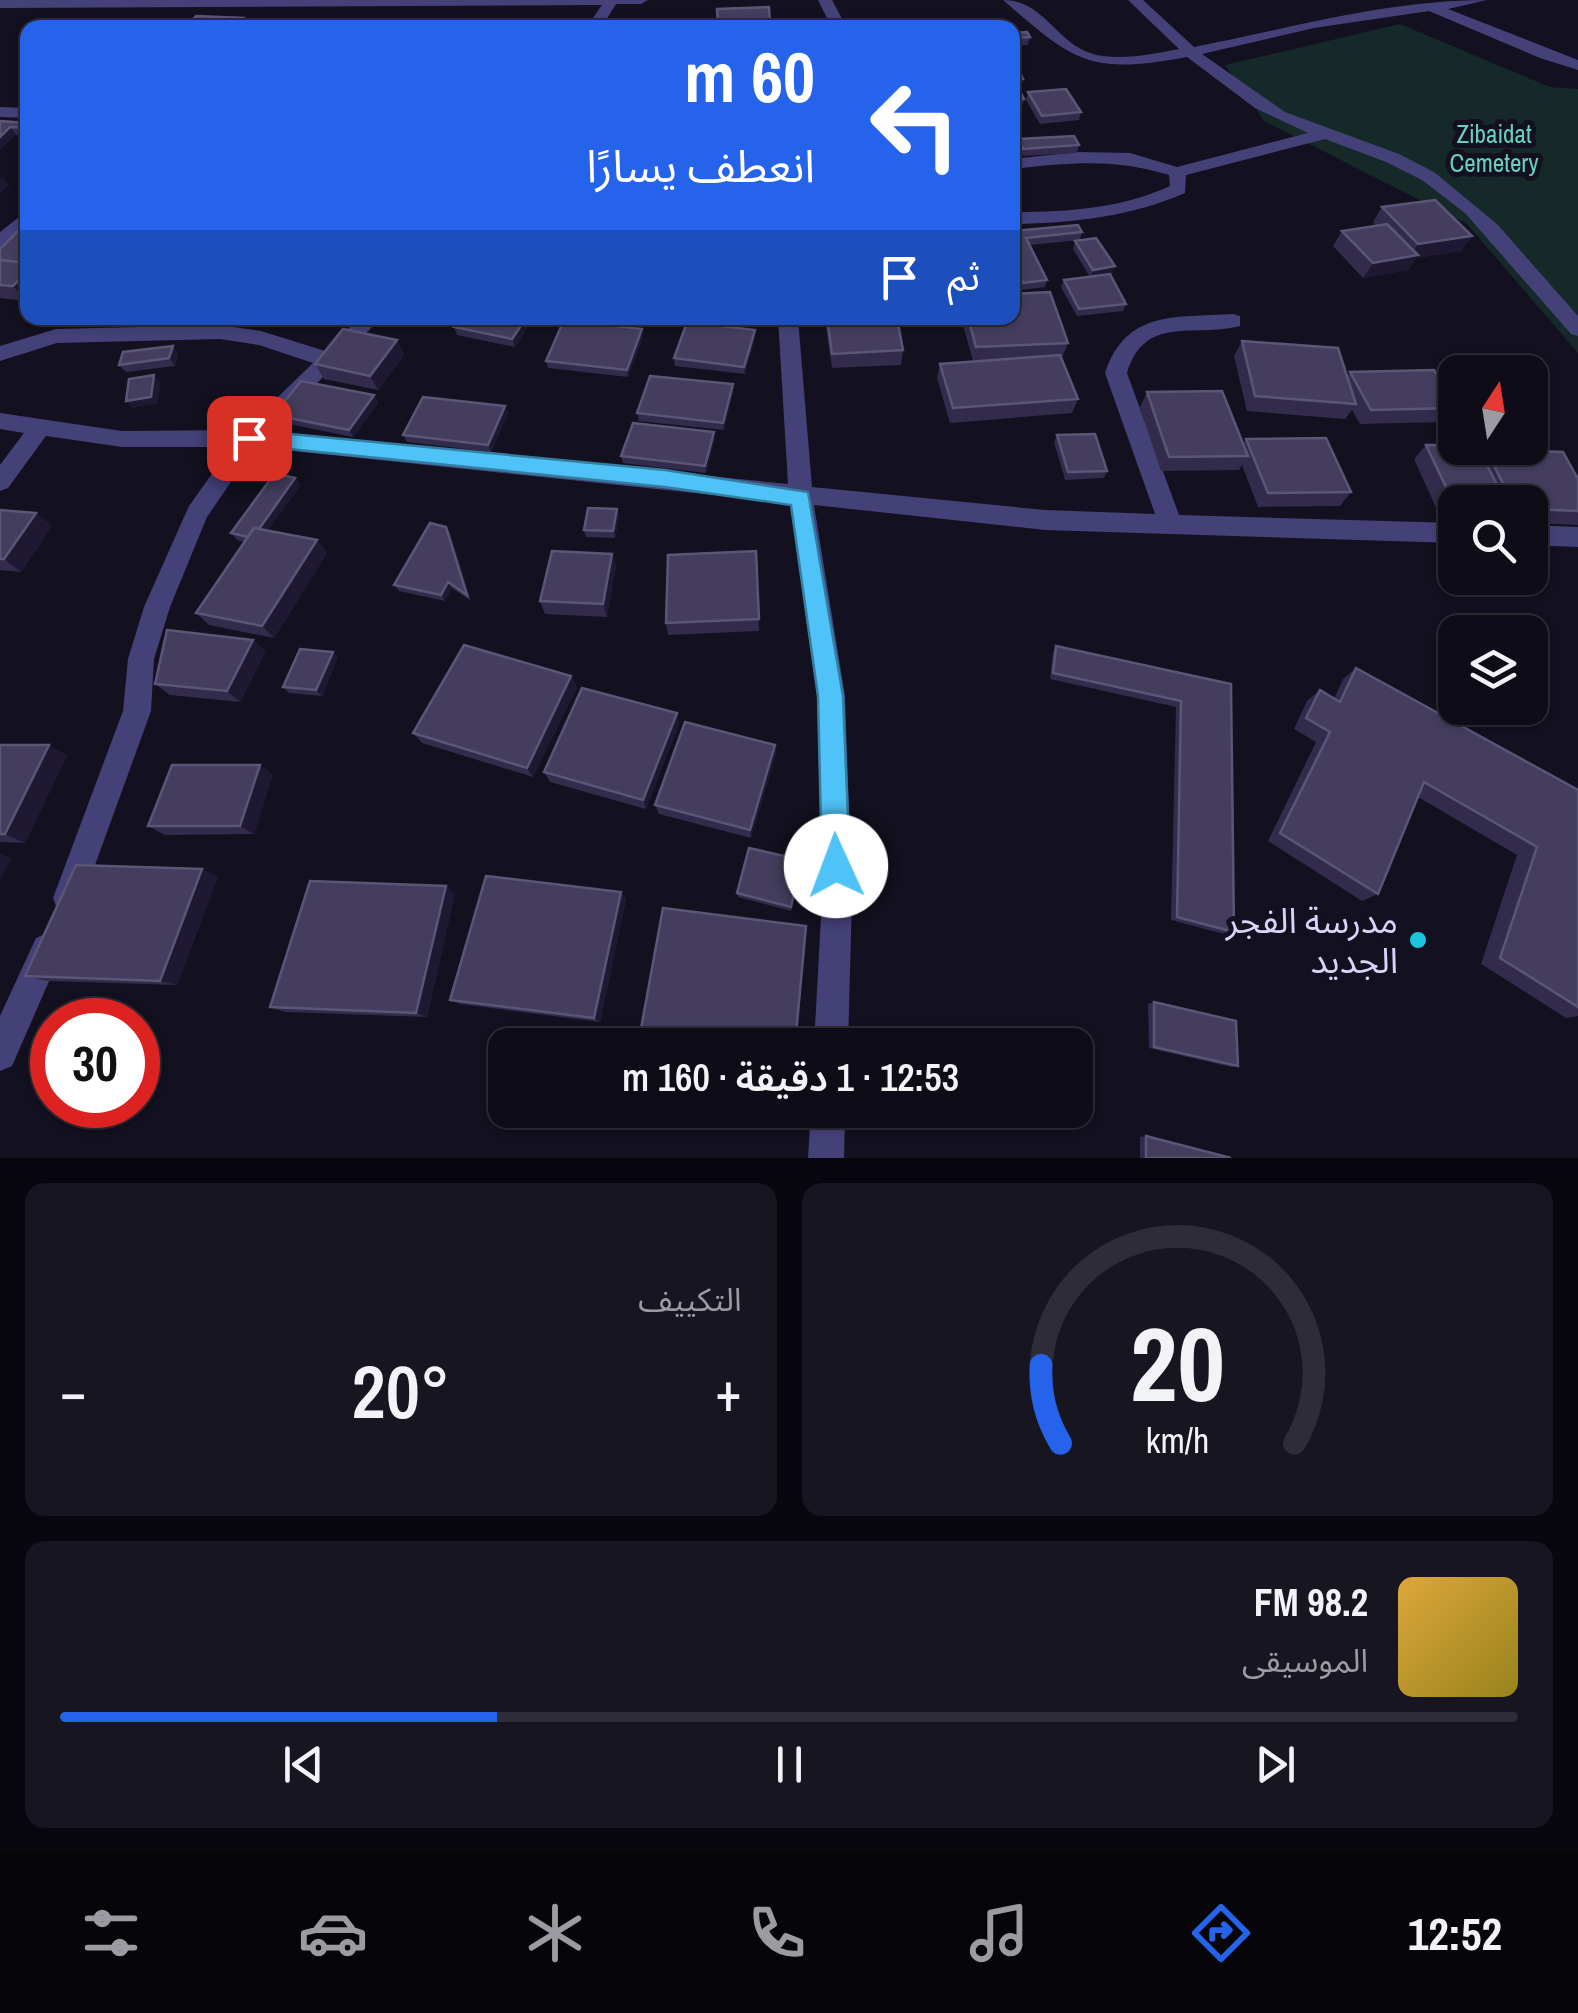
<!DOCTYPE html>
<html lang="ar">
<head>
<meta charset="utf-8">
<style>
  body { margin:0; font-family:"Archivo Narrow","Noto Sans Arabic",sans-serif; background:#171520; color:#f1f3f6; direction:rtl; height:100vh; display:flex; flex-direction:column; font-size:38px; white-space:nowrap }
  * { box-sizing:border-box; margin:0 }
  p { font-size:32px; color:#9b9ba1 }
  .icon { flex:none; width:55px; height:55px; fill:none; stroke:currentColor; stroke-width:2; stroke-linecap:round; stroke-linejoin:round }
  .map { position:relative; height:1158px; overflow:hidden; direction:ltr }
  .panel { display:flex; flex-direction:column; gap:25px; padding:25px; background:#08070d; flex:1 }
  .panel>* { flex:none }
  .top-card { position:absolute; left:20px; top:20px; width:1000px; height:305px; border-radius:20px; box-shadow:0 2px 8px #0004,0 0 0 2px #2e2c36; direction:rtl; background:#2563eb; color:#fff; overflow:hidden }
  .needle { width:65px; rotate:12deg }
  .controls { position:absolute; left:1438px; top:355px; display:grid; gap:20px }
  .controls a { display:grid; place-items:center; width:110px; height:110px; border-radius:20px; background:#0e0c17; box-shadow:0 2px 8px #0004,0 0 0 2px #2e2c36; font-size:50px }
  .speed { position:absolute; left:30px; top:998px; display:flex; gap:20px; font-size:50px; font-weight:700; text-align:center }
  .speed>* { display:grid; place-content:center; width:130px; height:130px; border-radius:50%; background:#0e0c17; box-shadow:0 2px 8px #0004,0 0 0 2px #2e2c36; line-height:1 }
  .speed .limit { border:15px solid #d22; background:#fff; color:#111 }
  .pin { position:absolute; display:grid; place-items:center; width:85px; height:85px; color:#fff; margin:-42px; border-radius:20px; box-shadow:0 5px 15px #0006 }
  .me { position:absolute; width:110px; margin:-55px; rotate:358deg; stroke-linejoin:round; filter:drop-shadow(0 0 8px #0008) }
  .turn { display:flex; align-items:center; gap:35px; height:210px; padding:0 40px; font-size:45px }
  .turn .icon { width:130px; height:130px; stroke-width:2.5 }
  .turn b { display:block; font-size:70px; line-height:85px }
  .then { display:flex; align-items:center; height:95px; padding:0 40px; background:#0003; gap:20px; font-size:38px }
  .big { font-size:75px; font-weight:600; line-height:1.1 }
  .panel .card { flex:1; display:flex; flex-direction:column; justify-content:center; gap:15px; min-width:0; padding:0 35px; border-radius:20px; background:#171520 }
  .panel .dial { align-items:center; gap:0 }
  .dial svg { height:260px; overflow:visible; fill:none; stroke:#2e2c36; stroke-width:7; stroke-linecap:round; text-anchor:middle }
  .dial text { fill:#f1f3f6; stroke:none }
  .song { display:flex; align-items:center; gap:30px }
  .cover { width:120px; height:120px; border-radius:15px; background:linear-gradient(135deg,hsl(40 70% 55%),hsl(50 70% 35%)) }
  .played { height:10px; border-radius:5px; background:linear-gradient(90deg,#2563eb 30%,#2e2c36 30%) }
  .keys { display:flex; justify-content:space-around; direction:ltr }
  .heat { display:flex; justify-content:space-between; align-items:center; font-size:55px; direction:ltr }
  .panel .tiles { flex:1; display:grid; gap:25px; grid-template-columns:1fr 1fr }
  .card:last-child { grid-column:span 2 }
  .trip { position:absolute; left:488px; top:1028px; width:605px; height:100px; border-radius:20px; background:#0e0c17; box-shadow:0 2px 8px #0004,0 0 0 2px #2e2c36; font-weight:600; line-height:100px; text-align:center; direction:rtl }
  .dock { display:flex; height:160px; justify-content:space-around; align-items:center; background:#060509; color:#9b9ba1 }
  .dock .icon { width:70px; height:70px }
  .dock .current { color:#2563eb }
  .dock b { font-size:45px; color:#f1f3f6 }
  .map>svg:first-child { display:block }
</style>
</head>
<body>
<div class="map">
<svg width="1578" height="1158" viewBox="0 0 1578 1158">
  <rect width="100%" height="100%" fill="#13101f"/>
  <polygon fill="#142928" points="1400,24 1550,87 1578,89 1578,353 1467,224 1264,121 1225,65"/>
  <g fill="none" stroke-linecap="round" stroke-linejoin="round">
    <g fill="#444179" fill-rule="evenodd">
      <polygon points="0,0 648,0 641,4 616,4 601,28 586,28 602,5 0,8"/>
      <polygon points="818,0 832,0 847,28 832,28"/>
      <path d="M 1003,0 C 1043,0 1055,41 1090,53 C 1117,62 1152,54 1179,49 L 1128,0 L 1143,0 L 1194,47 C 1291,28 1387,0 1487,0 L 1448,9 L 1578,60 L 1578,70 L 1540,58 L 1429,11 L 1314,28 L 1202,54 L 1285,112 L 1399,154 L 1434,172 L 1497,224 L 1578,316 L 1578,336 L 1571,334 L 1465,213 L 1422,180 L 1386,162 L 1325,139 L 1186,175 L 1185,193 C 1130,217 1072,223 1012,224 L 1012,212 C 1067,212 1120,209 1170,186 L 1169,175 C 1113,158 1070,163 1012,169 L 1012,159 L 1079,152 L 1130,153 L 1177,167 L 1308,133 L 1255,108 L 1187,57 C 1090,75 1075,63 1003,0 Z"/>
      <polygon points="0,107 28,108 28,118 0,117"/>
      <polygon points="28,210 28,227 0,248 0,232"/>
      <path d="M 1233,314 L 1240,316 L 1240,326 C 1193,338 1145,314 1127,373 L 1179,515 L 1455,523 L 1455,543 L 1045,530 L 814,505 L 845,696 L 852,899 L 848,1045 L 814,1045 L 822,899 L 817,696 L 790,503 L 255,447 L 207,517 L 170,607 L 154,659 L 151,711 L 79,909 L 68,913 L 57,909 L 53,898 L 123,711 L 128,659 L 144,607 L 189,506 L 231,447 L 122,447 L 46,436 L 8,488 L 0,491 L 0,465 L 24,433 L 0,429 L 0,413 L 122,431 L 244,430 L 313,363 L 259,345 L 220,339 L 57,343 L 0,361 L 0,346 L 56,329 L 220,325 L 261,331 L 325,351 L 359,318 L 381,318 L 269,432 L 788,484 L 778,318 L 798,318 L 812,487 L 1045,510 L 1155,514 L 1105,373 C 1127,309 1175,318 1233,314 Z"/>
      <polygon points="1530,525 1578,527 1578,547 1530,545"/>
      <polygon points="47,933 58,938 63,949 12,1066 0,1071 0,1016 36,938"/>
      <polygon points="811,1110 845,1110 844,1158 808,1158"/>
    </g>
  </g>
  <g fill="#322b4b">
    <polygon points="769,7 770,28 718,28 717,9"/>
    <polygon points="1012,33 1030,37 1028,45 1012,46"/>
    <polygon points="1012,68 1023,79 1021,87 1012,87"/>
    <polygon points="1028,92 1081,112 1079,120 1040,124 1026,100"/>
    <polygon points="1012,93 1024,99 1022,106 1012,107"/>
    <polygon points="0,121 28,123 28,136 16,135"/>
    <polygon points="1019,139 1079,145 1077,153 1021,156 1017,147"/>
    <polygon points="1382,207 1472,236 1461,251 1416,258 1408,270 1363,278 1333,246 1342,231 1376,226 1373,222"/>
    <polygon points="1012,231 1082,232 1080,240 1030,245 1047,280 1045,287 1021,290 1012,273"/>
    <polygon points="1075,241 1112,274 1110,274 1126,304 1123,311 1077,316 1061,287 1064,280 1090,277 1073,249"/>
    <polygon points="0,249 26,301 0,298"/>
    <polygon points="460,318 533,318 515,347 457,335 454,327"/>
    <polygon points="826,318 897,318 903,350 901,365 832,368 826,327"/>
    <polygon points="961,318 1012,318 1068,343 1062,358 1078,399 1072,413 950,423 937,378 940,364 973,361"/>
    <polygon points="755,330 755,338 745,374 675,366 674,358"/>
    <polygon points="643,337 628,377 548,368 546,361"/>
    <polygon points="397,340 404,355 378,390 324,379 315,364"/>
    <polygon points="1242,341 1347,377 1350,372 1455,405 1455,410 1444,422 1360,424 1352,410 1345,419 1247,411 1234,356"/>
    <polygon points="178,353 175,366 126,372 119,365"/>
    <polygon points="733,392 724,430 639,421 637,413"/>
    <polygon points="1147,392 1243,444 1246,439 1351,492 1340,506 1258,507 1242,465 1239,470 1161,471 1140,407"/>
    <polygon points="374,395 378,403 353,437 279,422 274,415"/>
    <polygon points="505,406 508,413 491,452 407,442 403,435"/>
    <polygon points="1057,435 1107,471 1104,478 1065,480 1054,442"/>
    <polygon points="715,439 706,473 623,463 621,456"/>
    <polygon points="1426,445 1481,454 1486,449 1578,479 1578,525 1530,523 1530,502 1455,502 1455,521 1442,521 1414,459"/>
    <polygon points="301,485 268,530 317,540 327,553 274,638 209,625 196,613 245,542 237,540 231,533"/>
    <polygon points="617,509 619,516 615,538 586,537 584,530"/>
    <polygon points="0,510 36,513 52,526 21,572 0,570"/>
    <polygon points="446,527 450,533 471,601 452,588 445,601 399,591 394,585"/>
    <polygon points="756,551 759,631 668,635 666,623"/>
    <polygon points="612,554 616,566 607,617 545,614 540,601"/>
    <polygon points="253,640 265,652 240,702 170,695 155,684"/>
    <polygon points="1056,646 1231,684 1234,932 1228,935 1171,920 1176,707 1050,679 1053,652"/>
    <polygon points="338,657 322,696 289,693 283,687"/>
    <polygon points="1356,668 1578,790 1578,1016 1566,1018 1481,964 1517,855 1418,797 1378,894 1362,901 1268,841 1316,742 1294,729 1307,701 1320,690 1334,699 1343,679"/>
    <polygon points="571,676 577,687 533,777 422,743 413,733"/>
    <polygon points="677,713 679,724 646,809 550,782 544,772"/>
    <polygon points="0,745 67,755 25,843 0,842"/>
    <polygon points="775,745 776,755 751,838 659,814 655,805"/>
    <polygon points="273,774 254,834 165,835 148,826"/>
    <polygon points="802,864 791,911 738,897 737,893"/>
    <polygon points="218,876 177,985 47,981 25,976"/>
    <polygon points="621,892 626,899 600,1022 460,1004 450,1000"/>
    <polygon points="455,893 427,1017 285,1012 270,1007"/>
    <polygon points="1154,1002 1238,1066 1231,1067 1149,1048 1148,1004"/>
    <polygon points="1146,1136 1231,1158 1140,1158 1140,1137"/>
  </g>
  <g fill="#1e1832">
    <polygon points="243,18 246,26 245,28 234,28"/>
    <polygon points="10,127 16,135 0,150 0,137"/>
    <polygon points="2,177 9,185 0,193 0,179"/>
    <polygon points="1472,236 1461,251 1416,258 1408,270 1363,278 1373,263 1410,257 1418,244"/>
    <polygon points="1115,266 1112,274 1091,277 1093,270"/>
    <polygon points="28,271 28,300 26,301 13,286"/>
    <polygon points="526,318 533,318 515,347 512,339"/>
    <polygon points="642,329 643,337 628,377 627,370"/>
    <polygon points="755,330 755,338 745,374 744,367"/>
    <polygon points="397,340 404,355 378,390 370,376"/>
    <polygon points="173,346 178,353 175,366 169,358"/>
    <polygon points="154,375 161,383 157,404 132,408 126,401"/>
    <polygon points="733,384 733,392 724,430 723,423"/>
    <polygon points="374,395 378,403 353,437 349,430"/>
    <polygon points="505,406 508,413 491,452 488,445"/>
    <polygon points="714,432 715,439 706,473 705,466"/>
    <polygon points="295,478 301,485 258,544 253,538"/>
    <polygon points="617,509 619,516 615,538 613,531"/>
    <polygon points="36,513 52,526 21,572 4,559"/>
    <polygon points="446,527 450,533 471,601 467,595"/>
    <polygon points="317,540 327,553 274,638 262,626"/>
    <polygon points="612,554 616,566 607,617 603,604"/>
    <polygon points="448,582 452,588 445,601 441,595"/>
    <polygon points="253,640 265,652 240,702 227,691"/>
    <polygon points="333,652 338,657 322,696 316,690"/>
    <polygon points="571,676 577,687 533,777 527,768"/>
    <polygon points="677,713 679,724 646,809 643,800"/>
    <polygon points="49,745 67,755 25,843 5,834"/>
    <polygon points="775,745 776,755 751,838 750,830"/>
    <polygon points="260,765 273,774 254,834 240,826"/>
    <polygon points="0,853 11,858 0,880"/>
    <polygon points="202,869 218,876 177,985 160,981"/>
    <polygon points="446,886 455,893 427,1017 416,1013"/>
    <polygon points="621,892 626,899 600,1022 594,1018"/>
  </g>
  <g fill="#443d5e" stroke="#5b5576" stroke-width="2.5">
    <polygon points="769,7 770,24 718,25 717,9"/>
    <polygon points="196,16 243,18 234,28 185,28"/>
    <polygon points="824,20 825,26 794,27 793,21"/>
    <polygon points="248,21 281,22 277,28 242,28"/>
    <polygon points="1027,32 1030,37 1012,38 1012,33"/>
    <polygon points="1012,68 1018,68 1023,79 1012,80"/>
    <polygon points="1066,89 1081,112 1042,116 1028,92"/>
    <polygon points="1012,93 1021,93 1024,99 1012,99"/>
    <polygon points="0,121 28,123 28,128 10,127 0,137"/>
    <polygon points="1074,136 1079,145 1023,149 1019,139"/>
    <polygon points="1435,200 1472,236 1418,244 1382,207"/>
    <polygon points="1387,224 1418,255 1373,263 1342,231"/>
    <polygon points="1078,225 1082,232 1026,238 1047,280 1023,283 1012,261 1012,231"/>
    <polygon points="20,229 28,230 28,263 0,260 0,249"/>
    <polygon points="1096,238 1115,266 1093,270 1075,241"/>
    <polygon points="0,260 28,263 28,271 13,286 0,285"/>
    <polygon points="1110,274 1126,304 1079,309 1064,280"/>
    <polygon points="1050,292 1068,343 976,347 968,318 1012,318 1012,294"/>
    <polygon points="460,318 526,318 512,339 454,327"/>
    <polygon points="827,318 897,318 903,350 832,354"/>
    <polygon points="564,320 642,329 627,370 546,361"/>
    <polygon points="687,322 755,330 744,367 674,358"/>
    <polygon points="343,329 397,340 370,376 315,364"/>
    <polygon points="1242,341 1338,348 1356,404 1255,396"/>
    <polygon points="173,346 169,358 119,365 123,352"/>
    <polygon points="1060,355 1078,399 953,408 940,364"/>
    <polygon points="1434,370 1455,405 1455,408 1371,410 1350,372"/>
    <polygon points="154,375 151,397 126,401 129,379"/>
    <polygon points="650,376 733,384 723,423 637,413"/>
    <polygon points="301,381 374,395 349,430 274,415"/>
    <polygon points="1222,391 1248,456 1169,457 1147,392"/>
    <polygon points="423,397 505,406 488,445 403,435"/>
    <polygon points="633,423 714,432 705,466 621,456"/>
    <polygon points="1095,434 1107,471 1068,472 1057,435"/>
    <polygon points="1326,438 1351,492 1268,493 1246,439"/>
    <polygon points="1426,445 1455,445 1455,448 1478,448 1506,502 1455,502 1455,506"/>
    <polygon points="1486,449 1563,452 1578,479 1578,511 1530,509 1530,502 1512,502"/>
    <polygon points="275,473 295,478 259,529 254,528 248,537 231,533"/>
    <polygon points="588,508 617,509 613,531 584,530"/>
    <polygon points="0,510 36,513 4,559 0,559"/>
    <polygon points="430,523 446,527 467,595 448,582 441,595 394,585"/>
    <polygon points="254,528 317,540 262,626 196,613"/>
    <polygon points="552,551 612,554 603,604 540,601"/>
    <polygon points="756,551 759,619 666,623 668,555"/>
    <polygon points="167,630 253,640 227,691 155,684"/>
    <polygon points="464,645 571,676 527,768 413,733"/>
    <polygon points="1056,646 1231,684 1234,932 1177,917 1181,701 1053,673"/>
    <polygon points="300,649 333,652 316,690 283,687"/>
    <polygon points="1356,668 1578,790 1578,1007 1500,958 1537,847 1424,782 1378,894 1280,833 1330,732 1306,718 1320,690 1340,702"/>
    <polygon points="582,688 677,713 643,800 544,772"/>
    <polygon points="685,722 775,745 750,830 655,805"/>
    <polygon points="0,745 49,745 5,834 0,834"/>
    <polygon points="172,765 260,765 240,826 148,826"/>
    <polygon points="749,848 802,860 791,907 737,893"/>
    <polygon points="76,865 202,869 160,981 25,976"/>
    <polygon points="486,876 621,892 594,1018 450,1000"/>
    <polygon points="310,881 446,886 416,1013 270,1007"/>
    <polygon points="663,908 806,926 795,1045 638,1045"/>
    <polygon points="1154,1002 1236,1021 1238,1066 1154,1047"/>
    <polygon points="1146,1136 1231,1158 1146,1158"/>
  </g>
  <polygon fill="#4fc3f7" stroke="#337fa1" stroke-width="2.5" points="249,430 665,470 808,492 843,696 850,866 845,875 836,879 826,875 822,866 818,696 791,505 665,487 249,445 239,438"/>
  <circle fill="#1cc5dd" stroke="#13101f" stroke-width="4" cx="1418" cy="940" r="10"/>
  <g text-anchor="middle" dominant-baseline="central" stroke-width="10" stroke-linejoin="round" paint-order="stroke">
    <g font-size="25" fill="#69d0b9" stroke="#13101f">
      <text x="1494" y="134">Zibaidat<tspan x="1494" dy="29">Cemetery</tspan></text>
    </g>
    <g font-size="35" fill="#d9d4f9" stroke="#13101f" text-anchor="end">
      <text x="1398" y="920">مدرسة الفجر<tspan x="1398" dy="40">الجديد</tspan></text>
    </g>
  </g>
</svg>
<div class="controls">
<a><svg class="needle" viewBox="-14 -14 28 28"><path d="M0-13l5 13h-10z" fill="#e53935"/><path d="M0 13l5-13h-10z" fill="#9b9ba1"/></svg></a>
<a><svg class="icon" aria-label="search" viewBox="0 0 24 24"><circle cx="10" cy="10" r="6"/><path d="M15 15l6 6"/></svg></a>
<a><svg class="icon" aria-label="layers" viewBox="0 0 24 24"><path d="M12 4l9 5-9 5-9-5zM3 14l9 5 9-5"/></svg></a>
</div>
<div class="speed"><div class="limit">30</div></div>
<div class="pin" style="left:249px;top:438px;background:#d93025"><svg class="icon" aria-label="arrive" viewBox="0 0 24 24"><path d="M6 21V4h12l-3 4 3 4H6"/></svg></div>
<svg class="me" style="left:836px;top:866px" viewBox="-20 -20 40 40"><circle r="19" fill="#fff"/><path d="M0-13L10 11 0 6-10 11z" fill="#4fc3f7"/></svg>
<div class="trip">12:53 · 1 دقيقة · 160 m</div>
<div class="top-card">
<div class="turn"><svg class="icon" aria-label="left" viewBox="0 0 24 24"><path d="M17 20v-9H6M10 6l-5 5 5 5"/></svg><div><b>60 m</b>انعطف يسارًا</div></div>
<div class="then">ثم<svg class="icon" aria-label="arrive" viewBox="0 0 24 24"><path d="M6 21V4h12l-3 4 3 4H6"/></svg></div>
</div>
</div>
<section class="panel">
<div class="tiles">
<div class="card dial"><svg viewBox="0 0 100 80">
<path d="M14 69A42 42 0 1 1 86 69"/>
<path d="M14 69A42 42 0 0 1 8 45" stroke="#2563eb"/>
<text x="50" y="56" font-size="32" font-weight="700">20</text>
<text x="50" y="72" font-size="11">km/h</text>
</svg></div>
<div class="card"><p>التكييف</p>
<div class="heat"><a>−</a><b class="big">20°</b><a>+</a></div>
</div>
<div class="card">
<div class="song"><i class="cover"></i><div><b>98.2 FM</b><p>الموسيقى</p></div></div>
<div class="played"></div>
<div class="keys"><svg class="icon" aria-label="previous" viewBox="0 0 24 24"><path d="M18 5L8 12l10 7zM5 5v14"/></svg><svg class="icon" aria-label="pause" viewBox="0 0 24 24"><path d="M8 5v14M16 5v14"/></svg><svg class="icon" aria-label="next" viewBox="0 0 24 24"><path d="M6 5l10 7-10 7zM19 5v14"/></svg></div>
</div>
</div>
</section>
<nav class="dock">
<b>12:52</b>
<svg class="icon current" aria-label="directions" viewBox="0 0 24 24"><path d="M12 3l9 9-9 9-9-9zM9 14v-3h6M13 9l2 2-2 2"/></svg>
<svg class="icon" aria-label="music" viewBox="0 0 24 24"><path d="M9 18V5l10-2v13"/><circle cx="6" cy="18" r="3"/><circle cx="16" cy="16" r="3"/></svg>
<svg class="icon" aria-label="phone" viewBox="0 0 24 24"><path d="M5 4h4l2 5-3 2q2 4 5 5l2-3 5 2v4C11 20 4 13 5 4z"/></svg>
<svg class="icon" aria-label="climate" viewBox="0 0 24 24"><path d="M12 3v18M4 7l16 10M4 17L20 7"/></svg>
<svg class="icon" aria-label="car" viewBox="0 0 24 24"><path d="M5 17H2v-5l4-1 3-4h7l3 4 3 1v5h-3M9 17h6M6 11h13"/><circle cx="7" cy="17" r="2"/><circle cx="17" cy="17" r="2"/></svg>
<svg class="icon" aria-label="filters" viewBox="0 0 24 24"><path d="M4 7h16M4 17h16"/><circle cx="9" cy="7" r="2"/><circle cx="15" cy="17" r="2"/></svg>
</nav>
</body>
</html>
